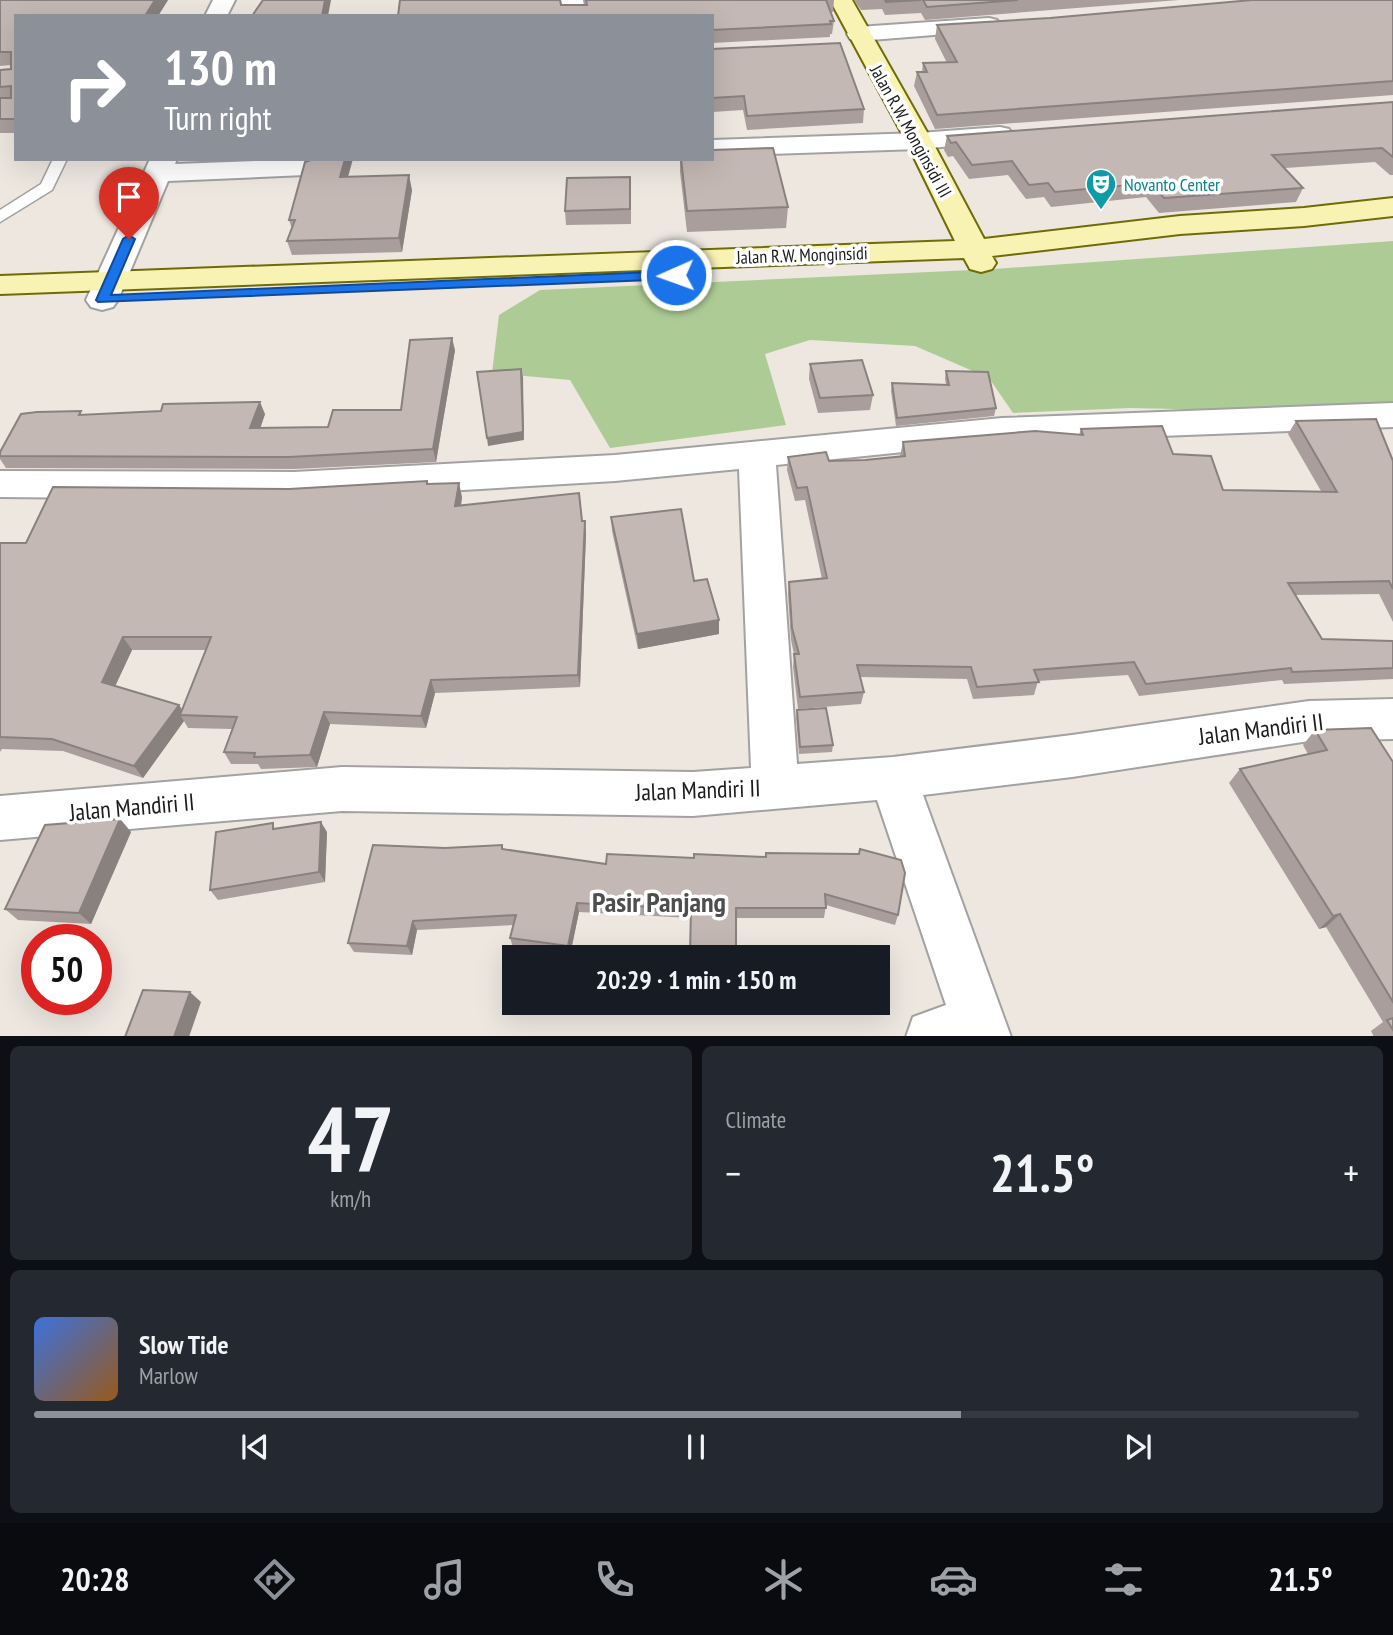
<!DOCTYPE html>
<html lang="en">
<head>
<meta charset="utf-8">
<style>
  body { margin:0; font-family:"PT Sans Narrow",sans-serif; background:#242831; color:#f1f3f6; height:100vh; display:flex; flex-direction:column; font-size:26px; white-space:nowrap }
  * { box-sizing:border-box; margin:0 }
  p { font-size:23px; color:#9ea1a6 }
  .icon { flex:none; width:38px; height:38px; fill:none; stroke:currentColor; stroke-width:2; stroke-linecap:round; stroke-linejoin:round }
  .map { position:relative; height:1036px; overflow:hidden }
  .sheet { display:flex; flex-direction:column; gap:10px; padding:10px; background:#0d0f14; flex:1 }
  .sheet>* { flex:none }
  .hud { position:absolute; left:14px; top:14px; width:700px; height:147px; border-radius:0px; box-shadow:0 7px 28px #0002; background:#8c9099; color:#fff; overflow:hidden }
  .speed { position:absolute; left:21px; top:924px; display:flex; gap:14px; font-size:35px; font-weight:700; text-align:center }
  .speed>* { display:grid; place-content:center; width:91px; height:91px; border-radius:50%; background:#171b24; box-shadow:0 7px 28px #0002; line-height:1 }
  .speed .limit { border:10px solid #d22; background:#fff; color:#111 }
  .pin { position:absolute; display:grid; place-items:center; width:60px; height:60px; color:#fff; margin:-72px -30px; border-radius:50% 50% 50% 0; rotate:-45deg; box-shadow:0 0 7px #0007 }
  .pin .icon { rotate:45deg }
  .me { position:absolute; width:77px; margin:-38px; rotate:268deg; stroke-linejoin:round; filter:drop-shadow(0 0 5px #0008) }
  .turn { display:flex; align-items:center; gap:24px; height:147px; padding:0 35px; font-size:32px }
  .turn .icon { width:91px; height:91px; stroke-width:2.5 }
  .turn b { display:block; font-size:49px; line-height:60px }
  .big { font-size:52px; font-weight:600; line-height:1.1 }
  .sheet .tile { flex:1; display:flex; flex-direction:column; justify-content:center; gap:10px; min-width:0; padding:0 24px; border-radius:10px; background:#242831 }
  .sheet .dial { align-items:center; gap:0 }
  .dial b { font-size:91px; line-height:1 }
  .song { display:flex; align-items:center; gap:21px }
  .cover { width:84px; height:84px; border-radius:10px; background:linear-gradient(135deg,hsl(220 70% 55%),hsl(30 70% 35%)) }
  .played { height:7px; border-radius:4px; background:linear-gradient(90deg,#8c9099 70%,#363941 70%) }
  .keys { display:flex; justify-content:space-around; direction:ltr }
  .heat { display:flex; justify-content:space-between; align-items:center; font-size:38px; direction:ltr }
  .sheet .tiles { flex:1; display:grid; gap:10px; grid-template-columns:1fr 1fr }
  .tile:last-child { grid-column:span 2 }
  .trip { position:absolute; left:502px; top:945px; width:388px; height:70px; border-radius:0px; background:#171b24; box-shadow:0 7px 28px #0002; font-weight:600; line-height:70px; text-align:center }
  .tabs { display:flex; height:112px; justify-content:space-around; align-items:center; background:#090b0e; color:#9ea1a6 }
  .tabs .icon { width:49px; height:49px }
  .tabs .selected { color:#8c9099 }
  .tabs b { font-size:32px; color:#f1f3f6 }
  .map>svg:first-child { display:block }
</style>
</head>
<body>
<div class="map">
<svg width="1393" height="1037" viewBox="0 0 1393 1037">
  <rect width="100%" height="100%" fill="#ede7e0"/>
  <polygon fill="#adcc95" points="1393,241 1393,404 1260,411 1131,408 1013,413 989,378 915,346 810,340 765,354 786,425 610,448 570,380 492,373 499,315 540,290 994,269"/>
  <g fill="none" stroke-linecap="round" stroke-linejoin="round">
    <g stroke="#a2a2a2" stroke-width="3">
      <polygon id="lane" points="53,159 67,159 52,190 0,222 0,210 41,184"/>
    </g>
    <g stroke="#a2a2a2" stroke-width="4">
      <g id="street">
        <polygon points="213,0 235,0 227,16 205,16"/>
        <polygon points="561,0 583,0 586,16 564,16"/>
        <polygon points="989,18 997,20 1000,25 997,30 858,41 850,39 847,34 850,29 858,27"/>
        <polygon points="1000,127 1009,129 1013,135 1009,141 919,149 712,156 712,140 919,133"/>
        <polygon points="150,159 177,159 175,164 307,159 315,161 319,167 315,173 305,175 168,181 118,300 113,307 102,310 91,307 86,300"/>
        <polygon points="1393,403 1393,427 1002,442 776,465 797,764 893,757 1072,735 1309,701 1393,699 1393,739 1309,741 1072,777 923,795 1011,1037 906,1037 913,1017 946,1005 877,800 693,816 342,811 0,840 0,796 342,767 693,772 751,768 739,469 615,481 294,500 0,497 0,471 294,472 615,455 1002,418"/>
      </g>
    </g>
    <g stroke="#6f6c06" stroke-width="4">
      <polygon id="secondary" points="830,0 852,0 932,141 984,239 1180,216 1304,208 1393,198 1393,216 1304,226 1180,234 992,256 996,263 992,269 981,272 970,269 964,258 0,294 0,276 955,241 906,141"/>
    </g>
    <use href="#lane" fill="#fff" fill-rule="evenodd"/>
    <use href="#street" fill="#fff" fill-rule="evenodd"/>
    <use href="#secondary" fill="#f8f3b3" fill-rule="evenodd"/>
  </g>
  <g fill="#a99e9b" fill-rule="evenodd">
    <polygon points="0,0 168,0 158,16 16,16 16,133 0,133 0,70 11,69 11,65 0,66"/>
    <polygon points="585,0 834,0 833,12 830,12 834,21 832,34 830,34 830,37 712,43 712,16 561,5 586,5"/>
    <polygon points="854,0 1179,0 925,20 921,13 885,15 882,9 861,10"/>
    <polygon points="1393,0 1393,95 935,129 914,86 917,72 922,72 923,63 947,63 935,39 937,25"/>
    <polygon points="712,49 864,109 863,123 747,130 743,110 712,112"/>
    <polygon points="1393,102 1393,175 1390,175 1375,162 1285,168 1303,188 1296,202 1159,213 1146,197 1051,207 1044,197 1026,199 1008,175 969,179 953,156 948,157 944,150 947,136"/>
    <polygon points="680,159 712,159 788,207 786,228 687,232 680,172"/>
    <polygon points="313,160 348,177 412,190 402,252 292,255 287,241 292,229 289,220"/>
    <polygon points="631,191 631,224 566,225 565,211"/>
    <polygon points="455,350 436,462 294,469 6,468 0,459 0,452 83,415 265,414 260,428 328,427 401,410"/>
    <polygon points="810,364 873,395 870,410 818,413 809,379"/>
    <polygon points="946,371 996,408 994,416 896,426 891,391 892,383 946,385 945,379"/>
    <polygon points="1296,421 1393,461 1393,622 1379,594 1296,595 1322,639 1393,641 1393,679 1284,684 1282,680 1139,696 1128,675 1038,681 1034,695 973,699 967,679 860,677 864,692 861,704 798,709 793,667 794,654 791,640 788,594 789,582 822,579 805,500 795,501 787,470 788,457 829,461 865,460 900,456 903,442 1079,435 1081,429 1173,454 1223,490 1321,491 1288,434"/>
    <path d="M 428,484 L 462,497 L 461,505 L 585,521 L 586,534 L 580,687 L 435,693 L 426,728 L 330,724 L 317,767 L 261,769 L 258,764 L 231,764 L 224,752 L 232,729 L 188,728 L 184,721 L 143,778 L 63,751 L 2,749 L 0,752 L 0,543 L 26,543 L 289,489 ZM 132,650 L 206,650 L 182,710 L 179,705 L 115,686 Z"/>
    <polygon points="611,517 694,581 719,634 638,649 612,531"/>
    <polygon points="797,710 833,745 832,752 799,754 796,717"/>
    <polygon points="1315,730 1393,762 1393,1037 1374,1037 1371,1031 1383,1022 1326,927 1319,929 1229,783 1240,769 1308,754 1303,745"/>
    <polygon points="120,819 131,832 91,924 18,920 5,909"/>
    <polygon points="276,828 327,832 325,882 218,900 210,890"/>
    <polygon points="502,845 504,850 606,864 694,858 694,854 898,915 895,925 826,905 824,918 736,918 736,957 690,957 691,918 579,912 570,955 513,947 510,938 514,925 417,930 412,955 354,952 348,943 445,848"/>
  </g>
  <g fill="#89817e">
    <polygon points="155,0 168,0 158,16 145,16"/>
    <polygon points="325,0 331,0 328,16 322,16"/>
    <polygon points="345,159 353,159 344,191 340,177"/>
    <polygon points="409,175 412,190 402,252 399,238"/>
    <polygon points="452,338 455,350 436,462 433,449"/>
    <polygon points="521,369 523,377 524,440 488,446 487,438"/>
    <polygon points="260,402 265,414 256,441 250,428"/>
    <polygon points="459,483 462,497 459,519 455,506"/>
    <polygon points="585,521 586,534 580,687 578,675"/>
    <polygon points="719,620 719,634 638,649 637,634"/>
    <polygon points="123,637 132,650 111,695 102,682"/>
    <polygon points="431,680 435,693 426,728 421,716"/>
    <polygon points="179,705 186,716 180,715 184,721 143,778 134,766"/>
    <polygon points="324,712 330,724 317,767 310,755"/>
    <polygon points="120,819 131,832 91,924 79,913"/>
    <polygon points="321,822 327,832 325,882 319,872"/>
    <polygon points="577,903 579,912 570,955 568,946"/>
    <polygon points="1340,914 1326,927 1319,929 1333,916"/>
    <polygon points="413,921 417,930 412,955 407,946"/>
    <polygon points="190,992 201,1002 189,1037 174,1037"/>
  </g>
  <g fill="#c4b8b4" stroke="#89817e" stroke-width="2">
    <polygon points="0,0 155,0 145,16 16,16 16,119 0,119 0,98 11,98 11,86 0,87 0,70 11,69 11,52 0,52"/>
    <polygon points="263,0 325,0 322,16 252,16"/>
    <polygon points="400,0 560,0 561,5 587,5 586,0 826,0 834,21 830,21 831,24 712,30 712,16 398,16"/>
    <polygon points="885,0 921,0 886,2"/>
    <polygon points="923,0 1018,0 927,7"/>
    <polygon points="1252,0 1393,0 1393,81 937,115 917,72 927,72 923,63 957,62 937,25 1050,18"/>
    <polygon points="840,43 864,109 747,116 744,96 712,98 712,49"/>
    <polygon points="1393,102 1393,157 1382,148 1272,155 1303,188 1164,198 1151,183 1055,192 1048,183 1029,185 1012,161 972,165 956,142 951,143 947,136"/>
    <polygon points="773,148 788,207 687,211 681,159 712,159 712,150"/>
    <polygon points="314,159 345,159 340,177 409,175 399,238 287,241 295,220 289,220 305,162"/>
    <polygon points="630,177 630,209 565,211 567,178"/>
    <polygon points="452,338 433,449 289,457 0,456 0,452 21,414 37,412 81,411 79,415 161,411 163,404 260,402 250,428 328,427 333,410 401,410 410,340"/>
    <polygon points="862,360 873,395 820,398 810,364"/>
    <polygon points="521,369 523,432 487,438 477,372"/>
    <polygon points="946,371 988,372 996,408 897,418 892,383 949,385"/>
    <polygon points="1376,419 1393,461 1393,589 1389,581 1288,583 1322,639 1393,641 1393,668 1292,672 1291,668 1146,684 1134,662 1034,670 1039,682 977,687 971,667 857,665 864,692 800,697 794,654 799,654 792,628 789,582 827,578 807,487 797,488 788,457 826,452 829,461 865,460 905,456 903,442 1035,431 1083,435 1081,429 1162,426 1173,454 1211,456 1223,490 1337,492 1296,421"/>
    <polygon points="427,481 427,484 459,483 455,506 579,493 582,521 585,521 578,675 431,680 421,716 324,712 310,755 254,757 255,753 224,752 237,717 180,715 211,637 123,637 102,682 179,705 134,766 52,739 0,737 0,543 26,543 53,487 289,489"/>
    <polygon points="681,509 694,581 707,579 719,620 637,634 611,517"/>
    <polygon points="826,708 833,745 800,747 797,710"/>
    <polygon points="1371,728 1393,762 1393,1002 1340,914 1333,916 1240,769 1327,750 1315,730"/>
    <polygon points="120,819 79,913 5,909 45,825"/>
    <polygon points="321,822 319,872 210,890 216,832 273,823 273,829"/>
    <polygon points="373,845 445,848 502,845 502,849 606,864 607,854 694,858 694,854 766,857 766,853 859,854 860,849 901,860 905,873 898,915 825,894 826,908 736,908 736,956 690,955 691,909 577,903 568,946 510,938 516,915 413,921 407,946 348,943"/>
    <polygon points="143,990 190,992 174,1037 125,1037"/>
    <polygon points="1393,1018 1393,1030 1387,1020"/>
  </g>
  <polygon fill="#1a73e8" stroke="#114b97" stroke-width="2" points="129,235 135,239 111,295 676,271 682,275 676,279 98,302 96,300 123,239"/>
  <defs>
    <g id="theatre-pin" transform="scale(1.575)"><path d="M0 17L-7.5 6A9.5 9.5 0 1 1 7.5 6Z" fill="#0f9aa8" stroke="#fff"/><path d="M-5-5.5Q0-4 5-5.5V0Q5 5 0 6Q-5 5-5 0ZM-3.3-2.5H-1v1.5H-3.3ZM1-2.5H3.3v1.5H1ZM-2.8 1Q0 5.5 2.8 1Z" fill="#fff"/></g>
  </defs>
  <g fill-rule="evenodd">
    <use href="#theatre-pin" x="1101" y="184"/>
  </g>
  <g text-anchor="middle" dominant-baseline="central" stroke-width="7" stroke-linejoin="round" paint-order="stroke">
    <g font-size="18" fill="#1b1b1b" stroke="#fff">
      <text transform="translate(911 131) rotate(61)">Jalan R.W. Monginsidi III</text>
      <text transform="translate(802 255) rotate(-2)">Jalan R.W. Monginsidi</text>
    </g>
    <g font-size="18" fill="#0d838f" stroke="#fff" text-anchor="start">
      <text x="1124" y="184">Novanto Center</text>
    </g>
    <g font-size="24" fill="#1b1b1b" stroke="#fff">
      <text transform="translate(1261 729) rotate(-7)">Jalan Mandiri II</text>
      <text transform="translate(698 790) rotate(-2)">Jalan Mandiri II</text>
      <text transform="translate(132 807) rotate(-5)">Jalan Mandiri II</text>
    </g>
    <g font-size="28" font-weight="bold" fill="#4e4e4e" stroke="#fff">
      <text x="659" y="901">Pasir Panjang</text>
    </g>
  </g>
</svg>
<div class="speed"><div class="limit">50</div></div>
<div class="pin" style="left:129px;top:239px;background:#d93025"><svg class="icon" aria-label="arrive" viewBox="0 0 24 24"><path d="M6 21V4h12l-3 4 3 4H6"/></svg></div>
<svg class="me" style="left:676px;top:275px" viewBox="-20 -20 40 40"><circle r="17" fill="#1a73e8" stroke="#fff" stroke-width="3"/><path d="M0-11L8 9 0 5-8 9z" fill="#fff"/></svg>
<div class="trip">20:29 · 1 min · 150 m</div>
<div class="hud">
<div class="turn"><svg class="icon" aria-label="right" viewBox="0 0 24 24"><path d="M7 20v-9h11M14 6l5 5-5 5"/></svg><div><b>130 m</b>Turn right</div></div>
</div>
</div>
<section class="sheet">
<div class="tiles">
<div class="tile dial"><b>47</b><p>km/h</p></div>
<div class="tile"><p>Climate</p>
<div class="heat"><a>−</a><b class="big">21.5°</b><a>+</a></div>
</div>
<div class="tile">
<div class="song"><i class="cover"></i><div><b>Slow Tide</b><p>Marlow</p></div></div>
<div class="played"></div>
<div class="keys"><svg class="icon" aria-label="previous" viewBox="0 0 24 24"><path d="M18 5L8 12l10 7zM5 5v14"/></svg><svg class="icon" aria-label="pause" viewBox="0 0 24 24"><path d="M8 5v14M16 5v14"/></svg><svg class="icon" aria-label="next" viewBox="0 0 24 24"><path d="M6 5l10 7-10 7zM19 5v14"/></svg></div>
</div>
</div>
</section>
<nav class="tabs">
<b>20:28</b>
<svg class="icon selected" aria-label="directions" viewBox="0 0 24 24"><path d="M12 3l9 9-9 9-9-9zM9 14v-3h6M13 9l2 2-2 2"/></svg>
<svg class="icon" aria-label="music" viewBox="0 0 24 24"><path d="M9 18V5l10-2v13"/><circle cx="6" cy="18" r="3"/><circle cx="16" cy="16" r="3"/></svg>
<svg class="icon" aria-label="phone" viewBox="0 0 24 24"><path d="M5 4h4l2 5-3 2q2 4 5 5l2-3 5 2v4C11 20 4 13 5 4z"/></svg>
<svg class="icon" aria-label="climate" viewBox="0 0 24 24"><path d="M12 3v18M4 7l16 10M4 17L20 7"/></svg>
<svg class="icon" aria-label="car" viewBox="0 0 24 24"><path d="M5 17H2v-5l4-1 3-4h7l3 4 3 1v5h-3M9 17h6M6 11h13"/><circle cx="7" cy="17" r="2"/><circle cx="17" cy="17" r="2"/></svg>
<svg class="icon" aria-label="filters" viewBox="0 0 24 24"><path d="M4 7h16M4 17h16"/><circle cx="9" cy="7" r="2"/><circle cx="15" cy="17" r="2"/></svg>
<b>21.5°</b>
</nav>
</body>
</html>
